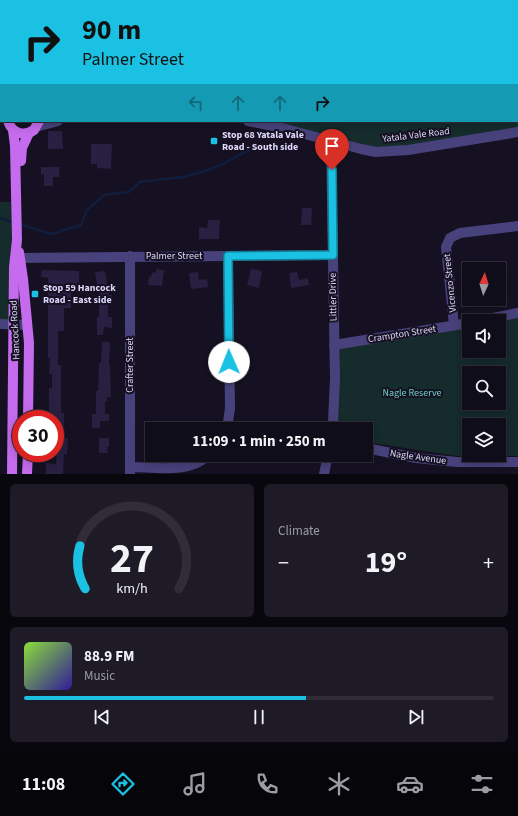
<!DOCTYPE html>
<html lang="en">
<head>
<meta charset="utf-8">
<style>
  body { margin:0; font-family:"Source Sans 3",sans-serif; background:#1e1b27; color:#f1f3f6; height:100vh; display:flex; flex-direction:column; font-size:15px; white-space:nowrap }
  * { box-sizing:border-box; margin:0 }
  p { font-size:13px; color:#9c9ca2 }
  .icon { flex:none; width:22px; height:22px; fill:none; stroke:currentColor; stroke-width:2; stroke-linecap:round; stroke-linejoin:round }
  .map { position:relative; height:474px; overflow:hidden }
  .panel { display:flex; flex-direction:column; gap:10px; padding:10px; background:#09070e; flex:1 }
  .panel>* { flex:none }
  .banner { position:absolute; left:0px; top:0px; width:518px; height:122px; box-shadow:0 2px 10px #0003,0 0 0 1px #302d39; background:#1bc1e2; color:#111; overflow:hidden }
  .needle { width:26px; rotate:4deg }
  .tools { position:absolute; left:462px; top:262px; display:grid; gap:8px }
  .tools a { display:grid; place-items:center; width:44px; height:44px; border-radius:0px; background:#100d1a; box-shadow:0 2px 10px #0003,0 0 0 1px #302d39; font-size:20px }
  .speed { position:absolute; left:12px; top:410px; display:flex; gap:8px; font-size:20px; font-weight:700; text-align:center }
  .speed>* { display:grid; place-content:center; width:52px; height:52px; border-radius:50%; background:#100d1a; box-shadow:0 2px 10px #0003,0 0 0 1px #302d39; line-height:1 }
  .speed .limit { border:6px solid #d22; background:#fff; color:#111 }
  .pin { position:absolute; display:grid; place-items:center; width:34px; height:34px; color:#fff; margin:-41px -17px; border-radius:50% 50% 50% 0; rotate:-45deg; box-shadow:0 0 4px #0007 }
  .pin .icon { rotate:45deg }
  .me { position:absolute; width:44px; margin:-22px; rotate:359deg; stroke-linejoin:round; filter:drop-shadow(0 0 3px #0008) }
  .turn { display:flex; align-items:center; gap:14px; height:84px; padding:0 16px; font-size:18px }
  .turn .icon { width:52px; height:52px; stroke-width:2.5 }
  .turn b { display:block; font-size:28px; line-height:34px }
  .lanes { display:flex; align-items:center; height:38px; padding:0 16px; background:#0003; justify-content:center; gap:20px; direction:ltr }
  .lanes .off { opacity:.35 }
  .big { font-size:30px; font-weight:700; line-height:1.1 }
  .panel .tile { flex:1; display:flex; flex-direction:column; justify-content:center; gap:6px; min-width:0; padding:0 14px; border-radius:6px; background:#1e1b27 }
  .panel .dial { align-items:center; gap:0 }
  .dial svg { height:104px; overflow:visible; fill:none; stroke:#302d39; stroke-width:7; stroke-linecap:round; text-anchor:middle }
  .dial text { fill:#f1f3f6; stroke:none }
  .song { display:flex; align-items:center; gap:12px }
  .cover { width:48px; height:48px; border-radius:6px; background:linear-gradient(135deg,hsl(90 70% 55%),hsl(250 70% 35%)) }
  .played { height:4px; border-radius:2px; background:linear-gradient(90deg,#1bc1e2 60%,#302d39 60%) }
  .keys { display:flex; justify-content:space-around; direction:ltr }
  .heat { display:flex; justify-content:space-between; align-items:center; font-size:22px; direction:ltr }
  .panel .tiles { flex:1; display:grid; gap:10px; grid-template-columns:1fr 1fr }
  .tile:last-child { grid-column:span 2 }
  .trip { position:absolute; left:145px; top:422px; width:228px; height:40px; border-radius:0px; background:#100d1a; box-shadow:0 2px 10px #0003,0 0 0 1px #302d39; font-weight:700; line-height:40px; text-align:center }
  .dock { display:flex; height:64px; justify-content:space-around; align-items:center; background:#06050a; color:#9c9ca2 }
  .dock .icon { width:28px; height:28px }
  .dock .selected { color:#1bc1e2 }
  .dock b { font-size:18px; color:#f1f3f6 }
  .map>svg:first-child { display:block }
</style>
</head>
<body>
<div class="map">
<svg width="518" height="474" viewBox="0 0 518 474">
  <rect width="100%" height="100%" fill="#151122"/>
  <g fill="#152b2c" fill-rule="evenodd">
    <polygon points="0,0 26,0 1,1 0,112"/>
    <polygon points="27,0 518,0 518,132 376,152 248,121 517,121 517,1"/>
    <polygon points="0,202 11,202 14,325 0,324"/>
    <path d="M 518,317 L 518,456 L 457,456 L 366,442 L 366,429 L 336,429 L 338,413 L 340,349 L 469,325 L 469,351 L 499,351 L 499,321 ZM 469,373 L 499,373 L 499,403 L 469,403 ZM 469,425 L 499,425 L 499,455 L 469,455 Z"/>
  </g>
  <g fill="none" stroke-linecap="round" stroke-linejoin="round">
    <g stroke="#101d3c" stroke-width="2.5">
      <polyline points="517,43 518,43"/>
      <polyline points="316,122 319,121"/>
      <polyline points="0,218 14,223"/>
      <polyline points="19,224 51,234 81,225 87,210 104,195 129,192 140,182 183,177 202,172 223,164 245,152 261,146 273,146 286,149 293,147"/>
    </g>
  </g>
  <g fill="#281f41">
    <polygon points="48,131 62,131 63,149 48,149"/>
    <polygon points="91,144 112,144 111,169 97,168 97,164 91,164"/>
    <polygon points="41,167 59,167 59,177 53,177 53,186 44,186 44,174 41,175"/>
    <polygon points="302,208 312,208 311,225 301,225"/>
    <polygon points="208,220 220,220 219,239 199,239 199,227 207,228"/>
    <polygon points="156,269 164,270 162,286 148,285 149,276 151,277 152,272 156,273"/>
    <polygon points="251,269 262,271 259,288 247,285"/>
    <polygon points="42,270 79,271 79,288 71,288 71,308 64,308 64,331 58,331 58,365 61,365 61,413 64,413 64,438 68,438 67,454 64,454 63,474 46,474 46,463 56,464 57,445 55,445 55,419 47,419 47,413 49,413 49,388 52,388 52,374 49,374 50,358 48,358 48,278 41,277"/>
    <polygon points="105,271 109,295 112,295 112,304 108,304 108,317 112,317 112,328 104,327 103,335 97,335 97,317 99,317 99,295 95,272"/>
    <polygon points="198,272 199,280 207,279 208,287 191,289 189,273"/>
    <polygon points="297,272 299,280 308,278 309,285 291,288 289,273"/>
    <polygon points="102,342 110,342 109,364 110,364 111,397 107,397 107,401 105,401 105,414 109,414 109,421 100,421 100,428 92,428 92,414 96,414 96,391 98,391 99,363 101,363"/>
    <polygon points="99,438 109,438 109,447 107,447 108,453 99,453"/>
  </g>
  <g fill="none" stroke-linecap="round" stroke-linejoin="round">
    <g stroke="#48427c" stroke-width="10">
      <polyline points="248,121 282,128 361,149 376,152 408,150 518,132"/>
      <polyline points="36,127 58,121"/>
      <polyline points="331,142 335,378 333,422 334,429"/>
      <polyline points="130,256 130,474"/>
      <polyline points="15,258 333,255"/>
      <polyline points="477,321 518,313"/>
      <polyline points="0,324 27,325"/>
      <polyline points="454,325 446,247 450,238 460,233 518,226"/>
      <polyline points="334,345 469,323"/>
      <polyline points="227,429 230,408 228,256"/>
      <polyline points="366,448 416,458 457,462 518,462"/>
      <path d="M 130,467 C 154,467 190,474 208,455"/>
      <polyline points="324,474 328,455"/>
    </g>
    <g stroke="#c56bed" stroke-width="10">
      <polyline points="26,1 26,0"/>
      <polyline points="0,113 1,112"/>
      <path d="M 8,121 C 12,133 23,137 34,130 L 39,121"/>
      <polyline points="21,161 22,148 29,133"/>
      <polyline points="19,252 23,279 29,343 28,419"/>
      <polyline points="12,474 14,267 17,240 15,146 13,130"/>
      <polyline points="27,474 28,453"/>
    </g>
  </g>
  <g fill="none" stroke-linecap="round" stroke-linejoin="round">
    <g stroke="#127d93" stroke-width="10">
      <polyline id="route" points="229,362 228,256 333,255 332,170"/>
    </g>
    <use href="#route" stroke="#1bc1e2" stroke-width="7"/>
  </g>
  <g fill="#1bc1e2" stroke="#151122" stroke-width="1.5">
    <rect x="210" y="137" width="8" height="8" rx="2"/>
    <rect x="31" y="290" width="8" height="8" rx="2"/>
  </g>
  <g text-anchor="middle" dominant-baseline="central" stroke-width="4" stroke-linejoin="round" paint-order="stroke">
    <g font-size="10" font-weight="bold" fill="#ded7fa" stroke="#151122" text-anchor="start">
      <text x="222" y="135">Stop 68 Yatala Vale<tspan x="222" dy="12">Road - South side</tspan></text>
      <text x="43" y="288">Stop 59 Hancock<tspan x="43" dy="12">Road - East side</tspan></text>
    </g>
    <g font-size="10" fill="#ded7fa" stroke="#151122">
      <text transform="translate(416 135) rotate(-7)">Yatala Vale Road</text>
      <text x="174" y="256">Palmer Street</text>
      <text transform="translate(450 283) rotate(-96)">Vicenzo Street</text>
      <text transform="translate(333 297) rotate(-91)">Littler Drive</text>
      <text transform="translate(15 330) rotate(-93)">Hancock Road</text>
      <text transform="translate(402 334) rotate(-9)">Crampton Street</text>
      <text transform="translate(130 365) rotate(-90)">Crafter Street</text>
      <text transform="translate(418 457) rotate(8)">Nagle Avenue</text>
    </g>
    <g font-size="10" fill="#6cd2bf" stroke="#151122">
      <text x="412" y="393">Nagle Reserve</text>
    </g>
  </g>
</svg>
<div class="tools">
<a><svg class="needle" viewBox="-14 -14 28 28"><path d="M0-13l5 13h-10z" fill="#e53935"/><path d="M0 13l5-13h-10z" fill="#9c9ca2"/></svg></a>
<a><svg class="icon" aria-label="sound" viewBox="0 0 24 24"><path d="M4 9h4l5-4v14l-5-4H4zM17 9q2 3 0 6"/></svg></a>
<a><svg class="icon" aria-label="search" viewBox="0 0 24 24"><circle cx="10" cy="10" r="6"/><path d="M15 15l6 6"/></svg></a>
<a><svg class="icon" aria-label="layers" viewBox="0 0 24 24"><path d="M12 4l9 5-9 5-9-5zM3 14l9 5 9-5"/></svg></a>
</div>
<div class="speed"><div class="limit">30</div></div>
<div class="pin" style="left:332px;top:170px;background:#d93025"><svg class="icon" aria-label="arrive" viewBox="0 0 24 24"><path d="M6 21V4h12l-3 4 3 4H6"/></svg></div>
<svg class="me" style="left:229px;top:362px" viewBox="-20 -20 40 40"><circle r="19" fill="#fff"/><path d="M0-13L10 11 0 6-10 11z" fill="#1bc1e2"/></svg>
<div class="trip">11:09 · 1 min · 250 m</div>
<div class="banner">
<div class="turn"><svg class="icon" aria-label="right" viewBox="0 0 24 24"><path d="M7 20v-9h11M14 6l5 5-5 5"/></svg><div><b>90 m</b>Palmer Street</div></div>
<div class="lanes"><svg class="icon off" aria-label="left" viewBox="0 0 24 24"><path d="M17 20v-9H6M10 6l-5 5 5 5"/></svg><svg class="icon off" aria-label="ahead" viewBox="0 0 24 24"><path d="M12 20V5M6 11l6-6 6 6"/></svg><svg class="icon off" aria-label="ahead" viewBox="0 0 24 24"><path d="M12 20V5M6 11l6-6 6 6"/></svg><svg class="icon" aria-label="right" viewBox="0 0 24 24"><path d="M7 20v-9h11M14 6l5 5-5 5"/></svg></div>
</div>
</div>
<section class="panel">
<div class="tiles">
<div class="tile dial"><svg viewBox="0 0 100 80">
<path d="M14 69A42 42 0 1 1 86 69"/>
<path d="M14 69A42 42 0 0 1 10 36" stroke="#1bc1e2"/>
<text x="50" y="56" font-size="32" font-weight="700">27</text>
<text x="50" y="72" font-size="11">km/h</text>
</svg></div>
<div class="tile"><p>Climate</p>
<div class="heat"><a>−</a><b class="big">19°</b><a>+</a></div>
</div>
<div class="tile">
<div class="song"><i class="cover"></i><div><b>88.9 FM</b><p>Music</p></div></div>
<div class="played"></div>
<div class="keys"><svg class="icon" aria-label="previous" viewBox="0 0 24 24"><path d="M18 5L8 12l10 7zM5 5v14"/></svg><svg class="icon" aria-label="pause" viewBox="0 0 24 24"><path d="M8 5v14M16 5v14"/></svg><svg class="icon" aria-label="next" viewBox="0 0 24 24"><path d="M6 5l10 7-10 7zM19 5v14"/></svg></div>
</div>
</div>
</section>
<nav class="dock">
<b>11:08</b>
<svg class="icon selected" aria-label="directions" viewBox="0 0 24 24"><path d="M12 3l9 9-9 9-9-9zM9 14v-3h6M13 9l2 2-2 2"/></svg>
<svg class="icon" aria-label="music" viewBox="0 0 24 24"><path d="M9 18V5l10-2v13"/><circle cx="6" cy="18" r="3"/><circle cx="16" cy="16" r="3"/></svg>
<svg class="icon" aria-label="phone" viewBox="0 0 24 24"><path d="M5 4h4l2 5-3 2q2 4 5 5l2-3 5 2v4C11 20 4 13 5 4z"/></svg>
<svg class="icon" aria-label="climate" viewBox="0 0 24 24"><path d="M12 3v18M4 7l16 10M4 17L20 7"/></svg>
<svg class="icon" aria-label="car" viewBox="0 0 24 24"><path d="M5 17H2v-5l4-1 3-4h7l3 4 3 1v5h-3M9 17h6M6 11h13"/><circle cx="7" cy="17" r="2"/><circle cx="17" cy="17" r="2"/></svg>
<svg class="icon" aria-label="filters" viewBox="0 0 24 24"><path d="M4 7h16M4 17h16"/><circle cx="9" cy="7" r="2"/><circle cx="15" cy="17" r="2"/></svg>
</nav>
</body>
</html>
